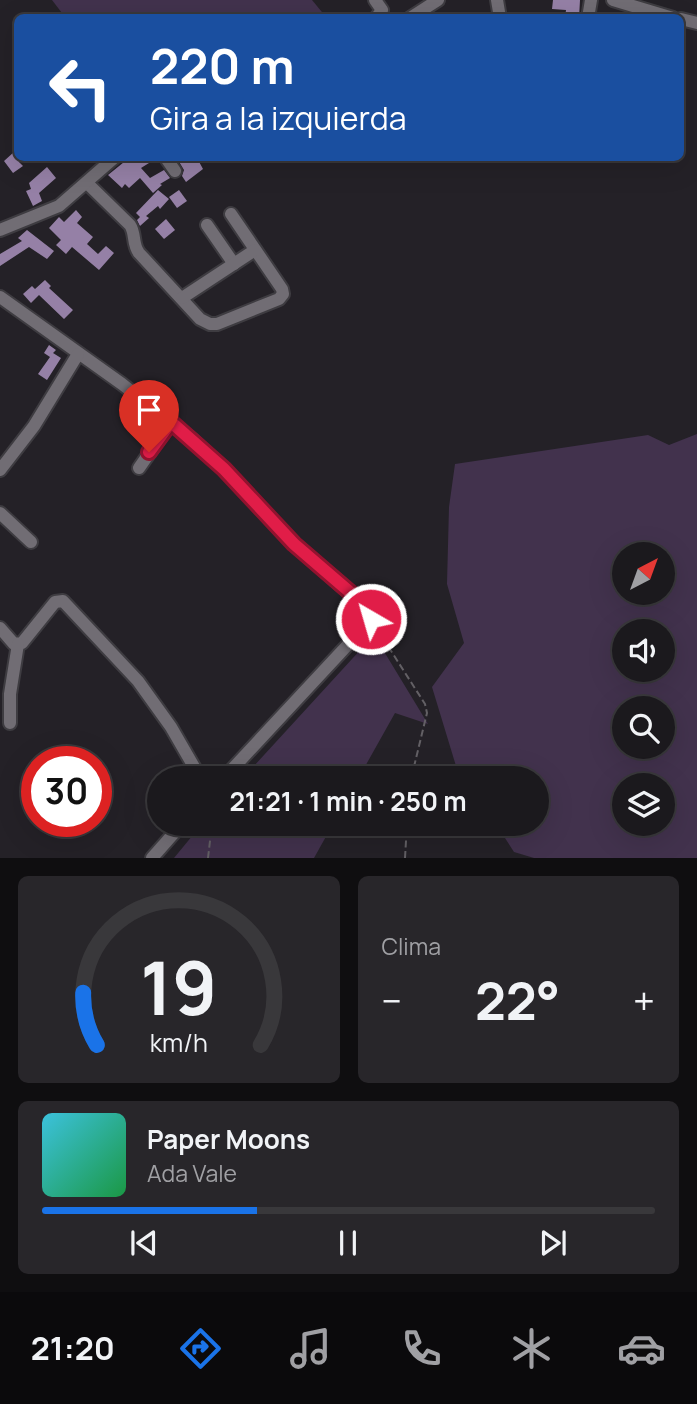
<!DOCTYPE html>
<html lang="es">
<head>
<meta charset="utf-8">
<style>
  body { margin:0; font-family:Manrope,sans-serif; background:#28262a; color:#f1f3f6; height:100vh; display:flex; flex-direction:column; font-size:26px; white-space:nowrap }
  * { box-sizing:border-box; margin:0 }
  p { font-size:23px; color:#a0a0a4 }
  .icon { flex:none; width:38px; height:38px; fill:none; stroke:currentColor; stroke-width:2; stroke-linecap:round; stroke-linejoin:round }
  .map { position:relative; height:858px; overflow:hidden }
  .drawer { display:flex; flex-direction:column; gap:18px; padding:18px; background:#0f0e10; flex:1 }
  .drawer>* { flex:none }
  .guide { position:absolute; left:14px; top:14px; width:670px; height:147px; border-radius:10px; box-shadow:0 7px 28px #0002,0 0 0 2px #39383b; background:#1a4fa0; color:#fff; overflow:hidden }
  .needle { width:46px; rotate:41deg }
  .controls { position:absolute; left:612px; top:542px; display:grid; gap:14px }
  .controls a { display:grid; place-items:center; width:63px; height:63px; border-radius:50%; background:#1b191d; box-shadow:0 7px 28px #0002,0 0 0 2px #39383b; font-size:35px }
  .speed { position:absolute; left:21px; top:746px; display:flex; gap:14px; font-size:35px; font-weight:700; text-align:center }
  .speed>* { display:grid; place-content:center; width:91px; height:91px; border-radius:50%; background:#1b191d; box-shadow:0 7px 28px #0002,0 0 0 2px #39383b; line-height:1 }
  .speed .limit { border:10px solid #d22; background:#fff; color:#111 }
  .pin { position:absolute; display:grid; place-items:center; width:60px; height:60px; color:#fff; margin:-72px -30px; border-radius:50% 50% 50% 0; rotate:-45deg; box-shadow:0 0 7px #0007 }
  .pin .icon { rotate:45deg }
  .me { position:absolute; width:77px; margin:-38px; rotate:322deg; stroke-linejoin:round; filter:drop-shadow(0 0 5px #0008) }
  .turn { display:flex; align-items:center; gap:24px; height:147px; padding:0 21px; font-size:32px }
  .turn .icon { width:91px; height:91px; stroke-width:2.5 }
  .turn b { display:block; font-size:49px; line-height:60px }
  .big { font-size:52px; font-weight:700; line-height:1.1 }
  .drawer .card { flex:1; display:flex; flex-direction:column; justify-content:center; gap:10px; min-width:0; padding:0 24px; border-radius:10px; background:#28262a }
  .drawer .dial { align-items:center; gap:0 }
  .dial svg { height:182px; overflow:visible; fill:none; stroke:#39383b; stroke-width:7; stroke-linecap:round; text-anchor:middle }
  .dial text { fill:#f1f3f6; stroke:none }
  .song { display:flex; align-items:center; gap:21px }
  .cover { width:84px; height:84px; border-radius:10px; background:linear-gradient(135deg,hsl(190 70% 55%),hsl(140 70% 35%)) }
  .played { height:7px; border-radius:4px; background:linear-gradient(90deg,#1a73e8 35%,#39383b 35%) }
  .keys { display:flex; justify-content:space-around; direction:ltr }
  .heat { display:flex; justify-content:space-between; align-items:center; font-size:38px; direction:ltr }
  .drawer .tiles { flex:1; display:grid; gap:18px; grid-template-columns:1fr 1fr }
  .card:last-child { grid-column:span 2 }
  .trip { position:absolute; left:147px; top:766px; width:402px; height:70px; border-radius:35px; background:#1b191d; box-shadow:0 7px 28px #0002,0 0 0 2px #39383b; font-weight:700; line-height:70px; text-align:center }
  .tabs { display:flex; height:112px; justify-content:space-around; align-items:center; background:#0b0a0c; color:#a0a0a4 }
  .tabs .icon { width:49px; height:49px }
  .tabs .on { color:#1a73e8 }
  .tabs b { font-size:32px; color:#f1f3f6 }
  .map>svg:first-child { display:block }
</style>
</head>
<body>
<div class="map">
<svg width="697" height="858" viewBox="0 0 697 858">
  <rect width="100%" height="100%" fill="#242127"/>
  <g fill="#42324d" fill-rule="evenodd">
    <polygon points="52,0 312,0 326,17 65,17"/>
    <path d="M 697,434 L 697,858 L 534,858 L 514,852 L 496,824 L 537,824 L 537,779 L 465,779 L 456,766 L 432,687 L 464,643 L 447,584 L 449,507 L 455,464 L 648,435 L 669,445 ZM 625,555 L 663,555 L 663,593 L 625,593 ZM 625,632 L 663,632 L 663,670 L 625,670 ZM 625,709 L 663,709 L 663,747 L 625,747 ZM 625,786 L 663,786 L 663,824 L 625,824 Z"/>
    <polygon points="374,635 428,724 395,713 358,779 242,779"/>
    <polygon points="202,824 333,824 314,858 174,858"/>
  </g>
  <g fill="#9580a6">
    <polygon points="553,0 580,0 579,18 565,18 566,10 552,9"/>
    <polygon points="14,152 21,160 19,162 23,166 13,173 4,161"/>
    <polygon points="129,158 157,158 141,168 150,178 164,170 170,178 160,184 162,185 153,193 140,178 129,188 125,184 122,188 108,175"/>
    <polygon points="183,158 197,158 203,169 186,182 182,176 184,170 178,160"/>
    <polygon points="47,167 56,178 39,193 42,201 33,206 26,191 31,189 29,183"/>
    <polygon points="158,190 169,199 160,209 158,206 146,216 149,218 140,226 137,220 140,217 136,213"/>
    <polygon points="179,190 187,201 177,208 169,197"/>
    <polygon points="76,210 82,217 77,223 93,237 87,244 98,254 106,246 114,253 99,270 72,247 66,254 56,245 61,240 49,228 59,217 64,222"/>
    <polygon points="166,219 175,230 164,239 155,229"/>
    <polygon points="27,230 54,251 47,259 29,247 0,266 0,254 22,241 18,238"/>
    <polygon points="45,280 51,286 49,288 73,310 64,319 39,295 31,303 23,294 32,286 35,289"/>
    <polygon points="49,345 56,350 53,353 61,358 47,380 38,374 50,357 44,353"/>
  </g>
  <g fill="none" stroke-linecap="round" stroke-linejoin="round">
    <g stroke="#3e3c41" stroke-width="16">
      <g id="minor">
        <polyline points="375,0 382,10 376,18"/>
        <polyline points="497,0 500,18"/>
        <polyline points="613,0 673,18"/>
        <polyline points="410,18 438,0"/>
        <polyline points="588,18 591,0"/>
        <polyline points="681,19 697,23"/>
        <polyline points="166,158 175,171"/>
        <path d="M 87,183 L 130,225 C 136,234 132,244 139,253 L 200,319 L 210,324 L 217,324 L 279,299 L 283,294 L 282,289 L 231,214"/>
        <polyline points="207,225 234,264"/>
        <polyline points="0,230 59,206 114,158"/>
        <polyline points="0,297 122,384 193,440 224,469 294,544 371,612 369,622 223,779"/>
        <polyline points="182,298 255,250"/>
        <polyline points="139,468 171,422"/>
        <polyline points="0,470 34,426 78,354"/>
        <polyline points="0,513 31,542"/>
        <polyline points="0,628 14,644 22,643 55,602 63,601 138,681 171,727 201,779"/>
        <polyline points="10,723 10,694 18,644"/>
        <polyline points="152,858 182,824"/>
      </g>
    </g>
    <g stroke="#636065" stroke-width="2" stroke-dasharray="7 3.5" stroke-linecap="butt">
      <polyline points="377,629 425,704 427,713 411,779"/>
      <polyline points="208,858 212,824"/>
      <polyline points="405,858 407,824"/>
    </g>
    <use href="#minor" stroke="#716d74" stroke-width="12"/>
  </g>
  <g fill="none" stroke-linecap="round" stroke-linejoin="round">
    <g stroke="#92132f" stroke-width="18">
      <polyline id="route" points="149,452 171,422 224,469 294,544 366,606 371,612 371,619"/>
    </g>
    <use href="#route" stroke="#e11d48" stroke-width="12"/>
  </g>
</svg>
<div class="controls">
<a><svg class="needle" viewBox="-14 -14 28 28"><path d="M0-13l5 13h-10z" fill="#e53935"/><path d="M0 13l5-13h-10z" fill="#a0a0a4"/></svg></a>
<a><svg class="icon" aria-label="sound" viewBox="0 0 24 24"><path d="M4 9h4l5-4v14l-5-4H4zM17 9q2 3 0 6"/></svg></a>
<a><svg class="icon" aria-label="search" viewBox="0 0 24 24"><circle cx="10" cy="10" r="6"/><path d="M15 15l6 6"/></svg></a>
<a><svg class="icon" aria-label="layers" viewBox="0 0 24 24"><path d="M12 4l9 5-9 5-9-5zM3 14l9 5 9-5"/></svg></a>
</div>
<div class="speed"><div class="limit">30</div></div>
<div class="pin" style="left:149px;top:452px;background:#d93025"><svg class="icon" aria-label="arrive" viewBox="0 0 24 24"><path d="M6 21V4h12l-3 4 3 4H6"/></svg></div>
<svg class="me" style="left:371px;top:619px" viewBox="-20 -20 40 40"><circle r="17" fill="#e11d48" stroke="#fff" stroke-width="3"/><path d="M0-11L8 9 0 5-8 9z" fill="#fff"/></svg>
<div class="trip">21:21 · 1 min · 250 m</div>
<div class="guide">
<div class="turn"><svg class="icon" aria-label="left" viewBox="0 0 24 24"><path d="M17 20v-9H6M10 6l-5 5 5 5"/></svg><div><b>220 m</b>Gira a la izquierda</div></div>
</div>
</div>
<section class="drawer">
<div class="tiles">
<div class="card dial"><svg viewBox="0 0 100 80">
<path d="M14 69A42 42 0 1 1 86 69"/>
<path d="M14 69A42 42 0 0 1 8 46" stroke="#1a73e8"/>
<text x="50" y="56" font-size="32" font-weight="700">19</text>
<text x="50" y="72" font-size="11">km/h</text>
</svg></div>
<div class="card"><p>Clima</p>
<div class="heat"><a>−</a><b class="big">22°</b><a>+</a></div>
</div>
<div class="card">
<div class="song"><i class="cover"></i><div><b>Paper Moons</b><p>Ada Vale</p></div></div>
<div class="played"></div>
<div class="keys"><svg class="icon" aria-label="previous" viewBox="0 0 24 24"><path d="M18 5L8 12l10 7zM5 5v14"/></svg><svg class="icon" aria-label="pause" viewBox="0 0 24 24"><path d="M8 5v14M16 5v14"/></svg><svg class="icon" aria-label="next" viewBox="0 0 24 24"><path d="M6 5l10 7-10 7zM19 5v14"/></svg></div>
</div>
</div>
</section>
<nav class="tabs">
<b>21:20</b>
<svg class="icon on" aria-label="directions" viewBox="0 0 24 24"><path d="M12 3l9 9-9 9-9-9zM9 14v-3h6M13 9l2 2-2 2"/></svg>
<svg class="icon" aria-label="music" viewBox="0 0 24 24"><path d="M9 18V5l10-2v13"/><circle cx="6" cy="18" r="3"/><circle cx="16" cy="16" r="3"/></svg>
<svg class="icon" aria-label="phone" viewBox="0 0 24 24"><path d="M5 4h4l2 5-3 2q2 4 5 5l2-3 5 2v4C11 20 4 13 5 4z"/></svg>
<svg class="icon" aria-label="climate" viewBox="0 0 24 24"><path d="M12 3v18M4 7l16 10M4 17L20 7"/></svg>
<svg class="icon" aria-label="car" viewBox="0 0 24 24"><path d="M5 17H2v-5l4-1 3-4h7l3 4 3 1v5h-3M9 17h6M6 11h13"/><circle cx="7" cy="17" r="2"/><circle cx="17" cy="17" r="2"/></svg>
</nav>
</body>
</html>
